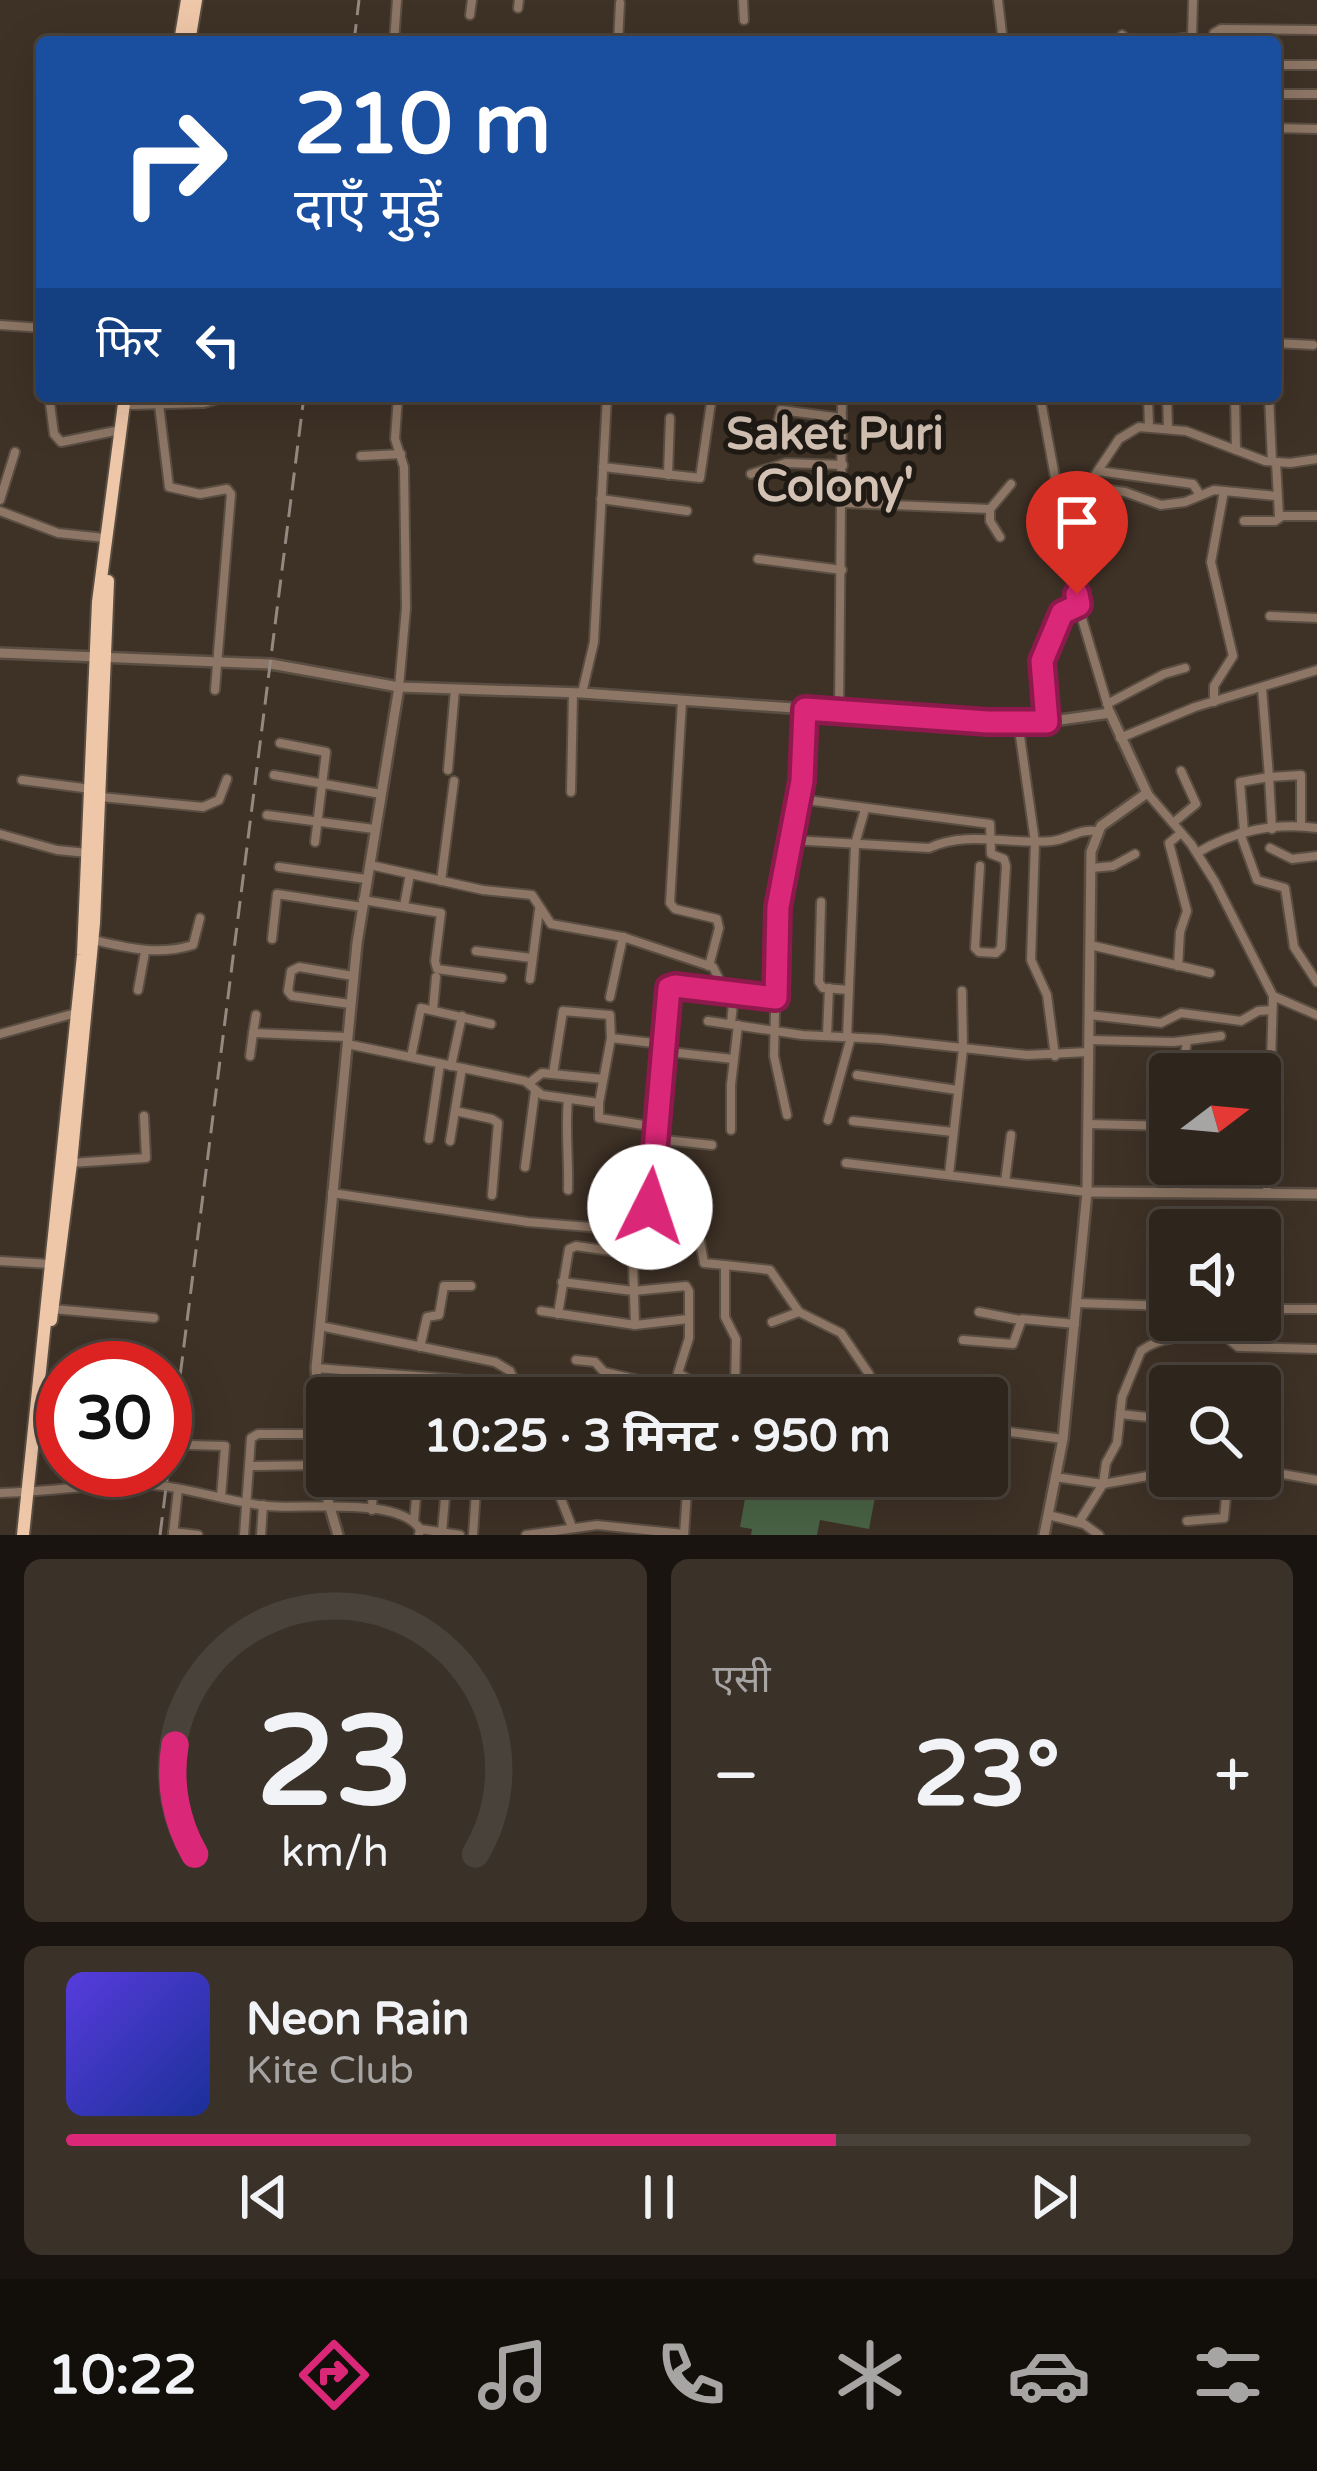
<!DOCTYPE html>
<html lang="hi">
<head>
<meta charset="utf-8">
<style>
  body { margin:0; font-family:"Varela Round","Noto Sans Devanagari",sans-serif; background:#3a3129; color:#f1f3f6; height:100vh; display:flex; flex-direction:column; font-size:45px; white-space:nowrap }
  * { box-sizing:border-box; margin:0 }
  p { font-size:39px; color:#a7a5a3 }
  .icon { flex:none; width:66px; height:66px; fill:none; stroke:currentColor; stroke-width:2; stroke-linecap:round; stroke-linejoin:round }
  .map { position:relative; height:1535px; overflow:hidden }
  .side { display:flex; flex-direction:column; gap:24px; padding:24px; background:#19140f; flex:1 }
  .side>* { flex:none }
  .banner { position:absolute; left:36px; top:36px; width:1245px; height:366px; border-radius:12px; box-shadow:0 12px 48px #0002,0 0 0 3px #49423b; background:#1a4fa0; color:#fff; overflow:hidden }
  .needle { width:78px; rotate:74deg }
  .fabs { position:absolute; left:1149px; top:1053px; display:grid; gap:24px }
  .fabs a { display:grid; place-items:center; width:132px; height:132px; border-radius:12px; background:#2e251c; box-shadow:0 12px 48px #0002,0 0 0 3px #49423b; font-size:60px }
  .speed { position:absolute; left:36px; top:1341px; display:flex; gap:24px; font-size:60px; font-weight:700; text-align:center }
  .speed>* { display:grid; place-content:center; width:156px; height:156px; border-radius:50%; background:#2e251c; box-shadow:0 12px 48px #0002,0 0 0 3px #49423b; line-height:1 }
  .speed .limit { border:18px solid #d22; background:#fff; color:#111 }
  .pin { position:absolute; display:grid; place-items:center; width:102px; height:102px; color:#fff; margin:-123px -51px; border-radius:50% 50% 50% 0; rotate:-45deg; box-shadow:0 0 12px #0007 }
  .pin .icon { rotate:45deg }
  .me { position:absolute; width:132px; margin:-66px; rotate:4deg; stroke-linejoin:round; filter:drop-shadow(0 0 9px #0008) }
  .turn { display:flex; align-items:center; gap:42px; height:252px; padding:0 60px; font-size:54px }
  .turn .icon { width:156px; height:156px; stroke-width:2.5 }
  .turn b { display:block; font-size:84px; line-height:102px }
  .then { display:flex; align-items:center; height:114px; padding:0 60px; background:#0003; gap:24px; font-size:45px }
  .big { font-size:90px; font-weight:700; line-height:1.1 }
  .side .widget { flex:1; display:flex; flex-direction:column; justify-content:center; gap:18px; min-width:0; padding:0 42px; border-radius:18px; background:#3a3129 }
  .side .dial { align-items:center; gap:0 }
  .dial svg { height:312px; overflow:visible; fill:none; stroke:#49423b; stroke-width:7; stroke-linecap:round; text-anchor:middle }
  .dial text { fill:#f1f3f6; stroke:none }
  .song { display:flex; align-items:center; gap:36px }
  .cover { width:144px; height:144px; border-radius:18px; background:linear-gradient(135deg,hsl(250 70% 55%),hsl(230 70% 35%)) }
  .played { height:12px; border-radius:6px; background:linear-gradient(90deg,#db2777 65%,#49423b 65%) }
  .keys { display:flex; justify-content:space-around; direction:ltr }
  .heat { display:flex; justify-content:space-between; align-items:center; font-size:66px; direction:ltr }
  .side .tiles { flex:1; display:grid; gap:24px; grid-template-columns:1fr 1fr }
  .widget:last-child { grid-column:span 2 }
  .trip { position:absolute; left:306px; top:1377px; width:702px; height:120px; border-radius:12px; background:#2e251c; box-shadow:0 12px 48px #0002,0 0 0 3px #49423b; font-weight:700; line-height:120px; text-align:center }
  .dock { display:flex; height:192px; justify-content:space-around; align-items:center; background:#120f0b; color:#a7a5a3 }
  .dock .icon { width:84px; height:84px }
  .dock .selected { color:#db2777 }
  .dock b { font-size:54px; color:#f1f3f6 }
  .map>svg:first-child { display:block }
</style>
</head>
<body>
<div class="map">
<svg width="1317" height="1535" viewBox="0 0 1317 1535">
  <rect width="100%" height="100%" fill="#3e3126"/>
  <polygon fill="#496245" points="749,1476 879,1476 869,1529 820,1520 817,1535 751,1535 752,1529 740,1527"/>
  <g fill="none" stroke-linecap="round" stroke-linejoin="round">
    <g stroke="#5a4e43" stroke-width="12">
      <g id="minor">
        <polyline points="743,0 744,20"/>
        <polyline points="998,0 1003,42"/>
        <polyline points="518,8 519,0"/>
        <polyline points="470,15 472,0"/>
        <polyline points="1122,35 1130,42"/>
        <polyline points="394,42 397,0"/>
        <polyline points="618,42 620,3"/>
        <polyline points="1152,42 1192,37 1193,0"/>
        <polyline points="1213,42 1214,33 1221,29 1317,30"/>
        <polyline points="1275,65 1317,65"/>
        <polyline points="1275,94 1317,94"/>
        <polyline points="41,117 42,117"/>
        <polyline points="1275,128 1317,129"/>
        <polyline points="0,325 42,328"/>
        <polyline points="1275,343 1313,345"/>
        <polyline points="49,396 54,434 61,442 120,430"/>
        <polyline points="398,396 395,439 404,467 406,608 399,687"/>
        <polyline points="1040,396 1080,612 1110,713"/>
        <polyline points="1148,396 1149,426"/>
        <polyline points="1167,396 1168,428"/>
        <polyline points="1235,396 1236,450"/>
        <polyline points="1269,396 1272,461"/>
        <polyline points="132,405 204,403 228,396"/>
        <polyline points="159,405 169,487 200,494 227,489 231,494 215,690"/>
        <polyline points="773,442 781,410 842,418"/>
        <polyline points="361,456 401,454"/>
        <polyline points="1276,462 1279,516 1317,516"/>
        <polyline points="603,467 700,478 712,396"/>
        <polyline points="1098,471 1193,484 1200,495"/>
        <polyline points="751,474 786,463 843,465"/>
        <polyline points="668,475 670,418"/>
        <polyline points="1088,487 1125,492 1161,505 1185,502 1214,490 1276,496"/>
        <polyline points="1060,498 1087,487 1119,439 1139,427 1186,431 1265,461 1290,463 1317,459"/>
        <polyline points="601,499 687,511"/>
        <polyline points="0,500 15,452"/>
        <polyline points="843,503 990,509 1011,484"/>
        <polyline points="990,509 990,521 1000,537"/>
        <polyline points="0,511 58,533 105,538"/>
        <polyline points="1244,521 1275,521 1281,517"/>
        <polyline points="758,559 842,570"/>
        <polyline points="1270,616 1317,618"/>
        <polyline points="1262,688 1269,777 1301,775 1301,826"/>
        <polyline points="582,693 594,642 607,396"/>
        <polyline points="682,701 670,903 675,909 717,919 719,928 709,966"/>
        <polyline points="1214,702 1214,686 1233,656 1211,562 1224,491"/>
        <polyline points="1107,704 1164,674 1185,668"/>
        <polyline points="839,712 842,396"/>
        <polyline points="1047,721 1042,661 1062,613 1079,605"/>
        <polyline points="1018,722 1035,842 1031,960 1047,995 1055,1056"/>
        <polyline points="1120,738 1195,707 1317,670"/>
        <polyline points="280,743 326,752 315,842"/>
        <polyline points="448,770 455,689"/>
        <polyline points="274,775 381,794"/>
        <polyline points="22,780 91,789"/>
        <polyline points="571,792 573,693"/>
        <polyline points="1147,793 1191,844 1215,882 1273,996 1317,1015"/>
        <polyline points="101,797 203,807 219,800 227,779"/>
        <polyline points="799,799 990,824 991,854 1004,859 1006,866 1001,948 996,953 979,952 975,948 980,866"/>
        <polyline points="267,815 374,829"/>
        <polyline points="1173,823 1196,804 1181,771"/>
        <polyline points="1244,832 1240,782 1269,777 1272,829"/>
        <polyline points="1240,833 1257,880 1285,888 1294,947 1317,982"/>
        <polyline points="0,834 57,850 88,853"/>
        <path d="M 791,840 L 929,848 C 966,830 1010,845 1052,841 C 1070,839 1076,829 1097,831"/>
        <polyline points="1270,848 1292,859 1317,856"/>
        <path d="M 1197,853 C 1233,831 1275,822 1317,828"/>
        <polyline points="370,865 483,890 532,895 551,924 623,937 713,967 718,977 717,991 776,998"/>
        <polyline points="279,867 366,879"/>
        <polyline points="1091,868 1113,866 1135,854"/>
        <polyline points="441,881 454,781"/>
        <polyline points="363,900 441,913 435,961 437,969 502,978"/>
        <polyline points="821,902 819,982 823,988 849,990"/>
        <polyline points="404,906 410,874"/>
        <polyline points="272,939 277,894 362,907"/>
        <path d="M 93,940 C 129,948 157,956 193,945 L 200,918"/>
        <polyline points="1090,945 1210,973"/>
        <polyline points="476,951 531,958"/>
        <polyline points="1178,966 1180,932 1187,911 1169,843 1181,833"/>
        <polyline points="530,979 539,910"/>
        <polyline points="138,990 145,952"/>
        <polyline points="717,991 675,986 667,992 650,1207 661,1218 696,1219 704,1263 725,1265"/>
        <polyline points="610,997 623,937"/>
        <polyline points="350,1004 292,996 288,991 291,971 299,967 353,976"/>
        <polyline points="433,1010 436,977"/>
        <polyline points="1089,1015 1161,1023 1181,1013 1241,1021 1258,1011 1272,1010"/>
        <polyline points="708,1021 802,1035 881,1039 1027,1055 1089,1052"/>
        <polyline points="731,1024 734,993"/>
        <polyline points="253,1033 256,1015"/>
        <polyline points="0,1034 76,1013"/>
        <polyline points="827,1036 829,988"/>
        <polyline points="847,1037 855,844 865,809"/>
        <polyline points="1089,1040 1174,1042 1221,1036"/>
        <polyline points="347,1044 525,1081 542,1095 599,1103 611,1038 662,1044"/>
        <polyline points="661,1051 733,1059"/>
        <polyline points="250,1056 253,1033 347,1037"/>
        <polyline points="411,1057 421,1008 491,1024"/>
        <polyline points="451,1066 462,1016"/>
        <polyline points="553,1074 563,1011 610,1015 611,1038"/>
        <polyline points="1182,1074 1187,1041"/>
        <polyline points="857,1075 957,1090"/>
        <polyline points="529,1083 542,1073 603,1079"/>
        <polyline points="599,1103 599,1118 656,1127"/>
        <polyline points="455,1111 492,1119 498,1123 492,1195"/>
        <polyline points="787,1115 774,1056 777,922 799,799 805,709"/>
        <polyline points="828,1120 851,1037"/>
        <polyline points="853,1121 953,1132"/>
        <polyline points="1088,1124 1170,1126"/>
        <polyline points="731,1130 731,1085 738,1025"/>
        <polyline points="429,1139 440,1064"/>
        <polyline points="655,1139 712,1145"/>
        <polyline points="450,1141 462,1068"/>
        <polyline points="71,1163 146,1158 144,1116"/>
        <polyline points="846,1163 1087,1192"/>
        <polyline points="1175,1164 1176,1193"/>
        <polyline points="525,1167 535,1091"/>
        <polyline points="949,1175 963,1049 962,991"/>
        <polyline points="1005,1182 1011,1135"/>
        <path d="M 568,1190 C 569,1159 565,1130 568,1099"/>
        <polyline points="1267,1192 1273,996"/>
        <polyline points="332,1193 528,1222 614,1229"/>
        <polyline points="0,1261 50,1264"/>
        <polyline points="562,1282 633,1291 686,1286 689,1291 689,1338 678,1373 701,1387"/>
        <polyline points="1077,1303 1170,1306"/>
        <polyline points="53,1309 154,1318"/>
        <polyline points="1260,1309 1317,1309"/>
        <polyline points="541,1311 635,1325 688,1319"/>
        <polyline points="979,1312 1020,1320"/>
        <polyline points="558,1314 569,1249 576,1246 625,1253 633,1263 635,1325"/>
        <polyline points="772,1322 799,1312"/>
        <polyline points="320,1326 495,1362 510,1371 522,1398"/>
        <polyline points="963,1340 1013,1344 1022,1319 1075,1324"/>
        <polyline points="420,1347 427,1317 439,1315 444,1286 471,1286"/>
        <polyline points="576,1360 595,1362 604,1372 639,1380 649,1398"/>
        <polyline points="316,1368 479,1381 482,1398"/>
        <polyline points="516,1384 552,1387"/>
        <polyline points="735,1390 736,1339 725,1317 725,1265 770,1270 799,1312 841,1333 869,1374 873,1398"/>
        <polyline points="694,1398 701,1387 707,1387 778,1398"/>
        <polyline points="1120,1414 1156,1418 1174,1377 1203,1374"/>
        <polyline points="987,1429 1063,1439"/>
        <polyline points="190,1445 225,1446 221,1497"/>
        <polyline points="250,1466 323,1465"/>
        <polyline points="1260,1470 1317,1480"/>
        <polyline points="552,1476 572,1527"/>
        <polyline points="1055,1477 1103,1484 1170,1472"/>
        <path d="M 0,1493 C 47,1492 93,1484 139,1484 C 183,1485 225,1502 268,1506 C 303,1510 398,1496 420,1529"/>
        <polyline points="372,1510 373,1476"/>
        <polyline points="1048,1515 1084,1524 1099,1535"/>
        <polyline points="414,1521 418,1476"/>
        <polyline points="1187,1521 1224,1518 1228,1476"/>
        <path d="M 1079,1522 L 1103,1484 L 1106,1463 L 1117,1443 L 1122,1397 L 1141,1351 C 1164,1333 1197,1337 1225,1336 L 1238,1347 L 1317,1349"/>
        <polyline points="173,1532 198,1535"/>
        <polyline points="442,1532 447,1476"/>
        <polyline points="173,1535 178,1489"/>
        <polyline points="244,1535 251,1438 258,1434 321,1434"/>
        <polyline points="261,1535 263,1505"/>
        <polyline points="419,1535 420,1529 460,1535"/>
        <polyline points="473,1535 477,1476"/>
        <polyline points="526,1535 597,1525 684,1534"/>
        <polyline points="684,1535 688,1476"/>
      </g>
    </g>
    <g stroke="#5a4e43" stroke-width="14">
      <g id="tertiary">
        <polyline points="0,653 271,664 399,687 582,693 988,722 1053,721 1110,713 1147,793 1101,826 1091,852 1087,1192 1063,1439 1044,1535"/>
        <polyline points="1087,1192 1317,1194"/>
        <polyline points="338,1535 325,1490 316,1368 357,943 399,687"/>
      </g>
    </g>
    <g stroke="#5a4e43" stroke-width="16">
      <g id="trunk">
        <polyline points="180,42 187,0"/>
        <polyline points="189,42 196,0"/>
        <polyline points="51,1320 71,1163 94,923 108,581"/>
        <polyline points="23,1535 83,955 98,602 125,396"/>
      </g>
    </g>
    <use href="#minor" stroke="#8d7665" stroke-width="8"/>
    <use href="#tertiary" stroke="#8d7665" stroke-width="9"/>
    <use href="#trunk" stroke="#eec6a8" stroke-width="12"/>
    <g stroke="#948980" stroke-width="3" stroke-dasharray="18 9" stroke-linecap="butt">
      <polyline points="354,42 359,0"/>
      <polyline points="160,1535 304,396"/>
    </g>
  </g>
  <g fill="none" stroke-linecap="round" stroke-linejoin="round">
    <g stroke="#8e194d" stroke-width="30">
      <polyline id="route" points="650,1207 669,988 675,986 776,998 778,907 802,781 805,709 988,722 1047,722 1042,661 1062,613 1079,605 1077,594"/>
    </g>
    <use href="#route" stroke="#db2777" stroke-width="21"/>
  </g>
  <g text-anchor="middle" dominant-baseline="central" stroke-width="10" stroke-linejoin="round" paint-order="stroke">
    <g font-size="45" font-weight="bold" fill="#d4c3b5" stroke="#201a15">
      <text x="835" y="435">Saket Puri<tspan x="835" dy="52">Colony'</tspan></text>
    </g>
  </g>
</svg>
<div class="fabs">
<a><svg class="needle" viewBox="-14 -14 28 28"><path d="M0-13l5 13h-10z" fill="#e53935"/><path d="M0 13l5-13h-10z" fill="#a7a5a3"/></svg></a>
<a><svg class="icon" aria-label="sound" viewBox="0 0 24 24"><path d="M4 9h4l5-4v14l-5-4H4zM17 9q2 3 0 6"/></svg></a>
<a><svg class="icon" aria-label="search" viewBox="0 0 24 24"><circle cx="10" cy="10" r="6"/><path d="M15 15l6 6"/></svg></a>
</div>
<div class="speed"><div class="limit">30</div></div>
<div class="pin" style="left:1077px;top:594px;background:#d93025"><svg class="icon" aria-label="arrive" viewBox="0 0 24 24"><path d="M6 21V4h12l-3 4 3 4H6"/></svg></div>
<svg class="me" style="left:650px;top:1207px" viewBox="-20 -20 40 40"><circle r="19" fill="#fff"/><path d="M0-13L10 11 0 6-10 11z" fill="#db2777"/></svg>
<div class="trip">10:25 · 3 मिनट · 950 m</div>
<div class="banner">
<div class="turn"><svg class="icon" aria-label="right" viewBox="0 0 24 24"><path d="M7 20v-9h11M14 6l5 5-5 5"/></svg><div><b>210 m</b>दाएँ मुड़ें</div></div>
<div class="then">फिर<svg class="icon" aria-label="left" viewBox="0 0 24 24"><path d="M17 20v-9H6M10 6l-5 5 5 5"/></svg></div>
</div>
</div>
<section class="side">
<div class="tiles">
<div class="widget dial"><svg viewBox="0 0 100 80">
<path d="M14 69A42 42 0 1 1 86 69"/>
<path d="M14 69A42 42 0 0 1 9 41" stroke="#db2777"/>
<text x="50" y="56" font-size="32" font-weight="700">23</text>
<text x="50" y="72" font-size="11">km/h</text>
</svg></div>
<div class="widget"><p>एसी</p>
<div class="heat"><a>−</a><b class="big">23°</b><a>+</a></div>
</div>
<div class="widget">
<div class="song"><i class="cover"></i><div><b>Neon Rain</b><p>Kite Club</p></div></div>
<div class="played"></div>
<div class="keys"><svg class="icon" aria-label="previous" viewBox="0 0 24 24"><path d="M18 5L8 12l10 7zM5 5v14"/></svg><svg class="icon" aria-label="pause" viewBox="0 0 24 24"><path d="M8 5v14M16 5v14"/></svg><svg class="icon" aria-label="next" viewBox="0 0 24 24"><path d="M6 5l10 7-10 7zM19 5v14"/></svg></div>
</div>
</div>
</section>
<nav class="dock">
<b>10:22</b>
<svg class="icon selected" aria-label="directions" viewBox="0 0 24 24"><path d="M12 3l9 9-9 9-9-9zM9 14v-3h6M13 9l2 2-2 2"/></svg>
<svg class="icon" aria-label="music" viewBox="0 0 24 24"><path d="M9 18V5l10-2v13"/><circle cx="6" cy="18" r="3"/><circle cx="16" cy="16" r="3"/></svg>
<svg class="icon" aria-label="phone" viewBox="0 0 24 24"><path d="M5 4h4l2 5-3 2q2 4 5 5l2-3 5 2v4C11 20 4 13 5 4z"/></svg>
<svg class="icon" aria-label="climate" viewBox="0 0 24 24"><path d="M12 3v18M4 7l16 10M4 17L20 7"/></svg>
<svg class="icon" aria-label="car" viewBox="0 0 24 24"><path d="M5 17H2v-5l4-1 3-4h7l3 4 3 1v5h-3M9 17h6M6 11h13"/><circle cx="7" cy="17" r="2"/><circle cx="17" cy="17" r="2"/></svg>
<svg class="icon" aria-label="filters" viewBox="0 0 24 24"><path d="M4 7h16M4 17h16"/><circle cx="9" cy="7" r="2"/><circle cx="15" cy="17" r="2"/></svg>
</nav>
</body>
</html>
